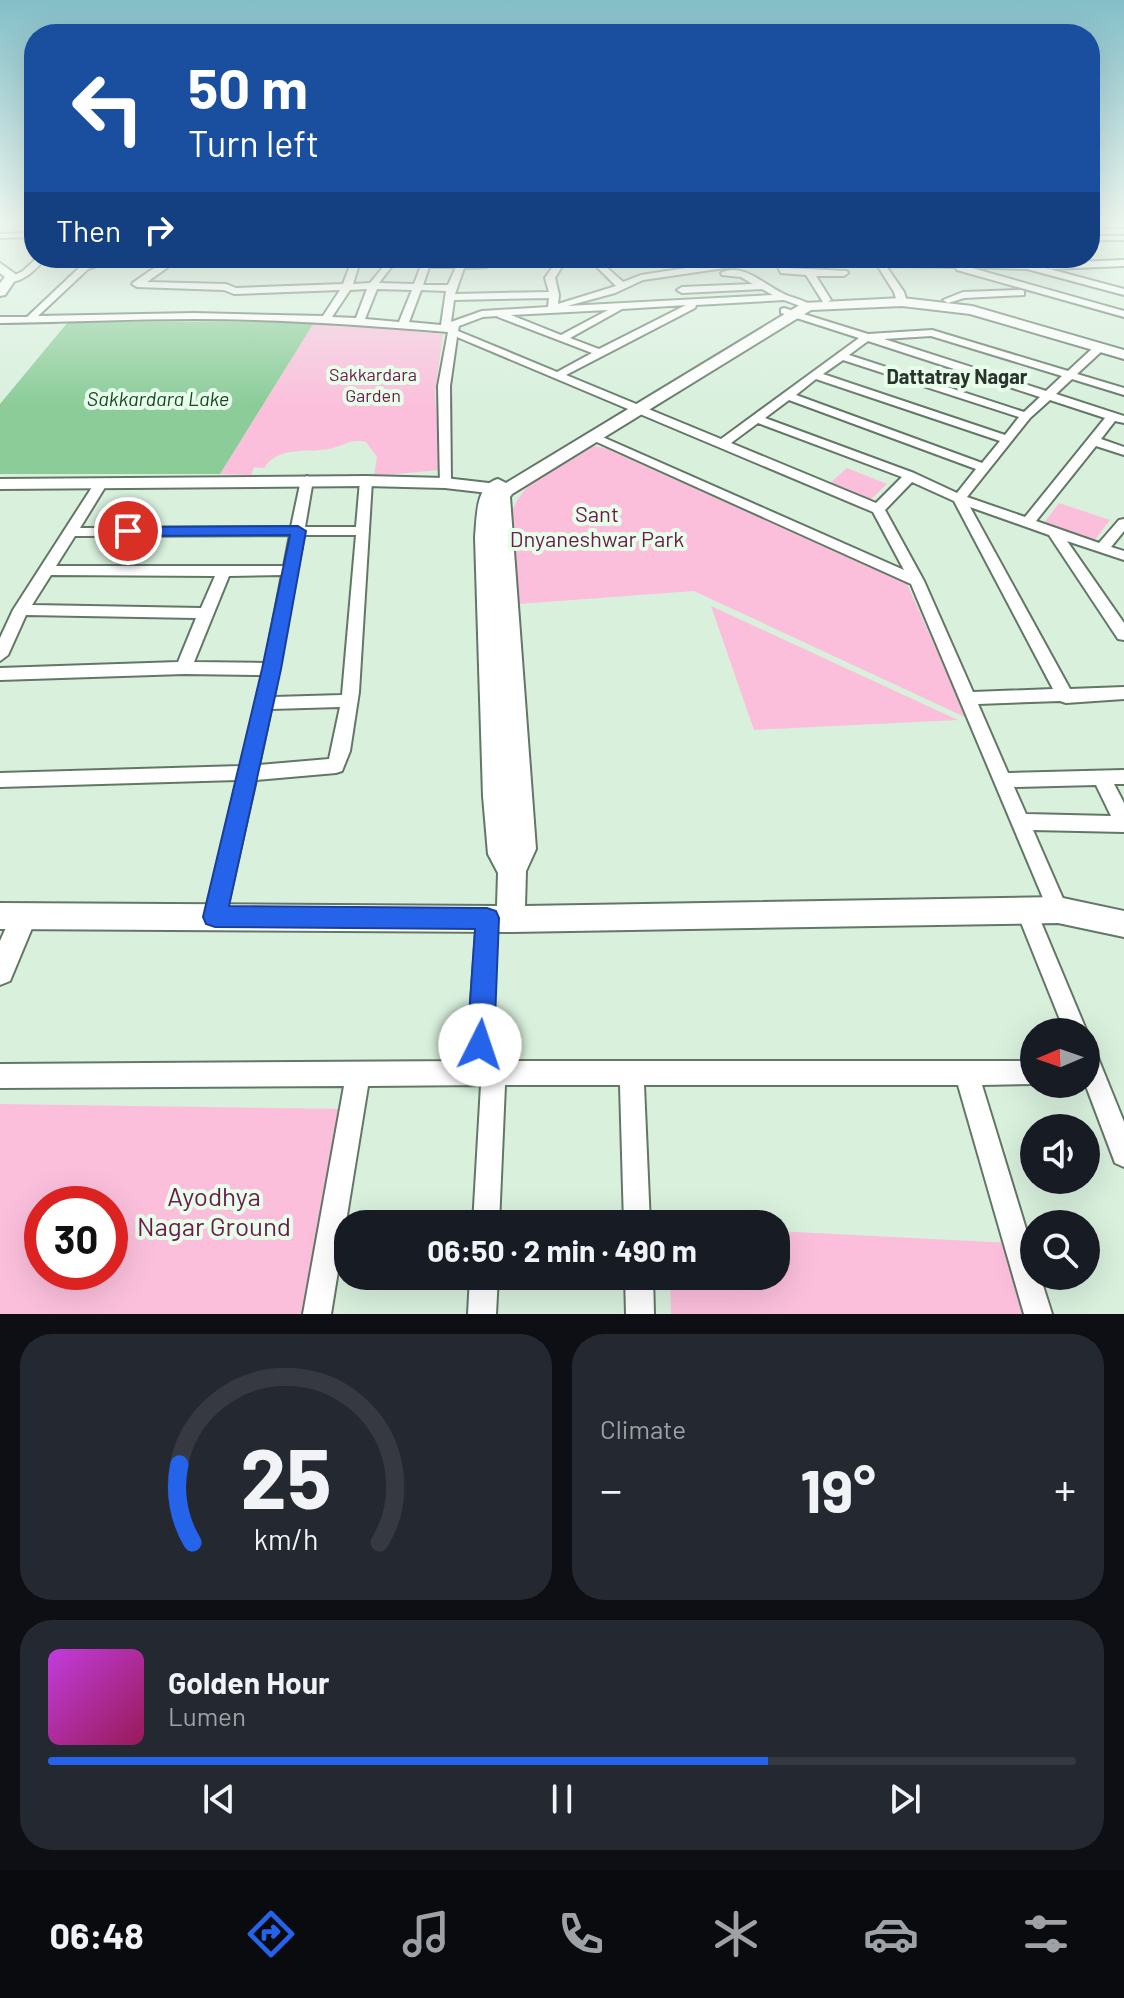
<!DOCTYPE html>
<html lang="en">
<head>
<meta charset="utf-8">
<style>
  body { margin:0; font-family:Barlow,sans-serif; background:#242831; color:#f1f3f6; height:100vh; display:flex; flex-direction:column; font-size:30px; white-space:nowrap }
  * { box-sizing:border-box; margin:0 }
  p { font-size:26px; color:#9ea1a6 }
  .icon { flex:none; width:44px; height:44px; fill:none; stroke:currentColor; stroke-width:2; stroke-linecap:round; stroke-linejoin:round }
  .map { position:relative; height:1314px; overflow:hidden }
  .details { display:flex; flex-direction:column; gap:20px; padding:20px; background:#0d0f14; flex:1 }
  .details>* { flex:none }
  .hud { position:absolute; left:24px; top:24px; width:1076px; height:244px; border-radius:32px; box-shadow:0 8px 32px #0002; background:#1a4fa0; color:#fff; overflow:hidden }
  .needle { width:52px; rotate:268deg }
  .fabs { position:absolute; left:1020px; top:1018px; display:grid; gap:16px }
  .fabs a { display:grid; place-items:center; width:80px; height:80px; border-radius:50%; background:#171b24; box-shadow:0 8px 32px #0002; font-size:40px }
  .speed { position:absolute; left:24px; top:1186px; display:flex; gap:16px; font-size:40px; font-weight:700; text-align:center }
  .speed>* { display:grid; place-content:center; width:104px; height:104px; border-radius:50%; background:#171b24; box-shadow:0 8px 32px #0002; line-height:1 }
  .speed .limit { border:12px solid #d22; background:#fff; color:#111 }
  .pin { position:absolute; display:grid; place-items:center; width:68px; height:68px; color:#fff; margin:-34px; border:4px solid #fff; border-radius:50%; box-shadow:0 2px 8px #0007 }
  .me { position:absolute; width:88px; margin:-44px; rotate:4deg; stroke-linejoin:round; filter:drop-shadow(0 0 6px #0008) }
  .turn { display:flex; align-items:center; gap:28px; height:168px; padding:0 32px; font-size:36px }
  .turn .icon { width:104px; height:104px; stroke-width:2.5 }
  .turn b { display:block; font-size:56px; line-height:68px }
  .then { display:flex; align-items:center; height:76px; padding:0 32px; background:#0003; gap:16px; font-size:30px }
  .big { font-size:60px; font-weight:700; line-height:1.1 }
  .details .card { flex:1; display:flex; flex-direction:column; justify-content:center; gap:12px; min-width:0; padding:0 28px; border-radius:32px; background:#242831 }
  .details .dial { align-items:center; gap:0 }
  .dial svg { height:208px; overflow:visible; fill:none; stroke:#363941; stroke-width:7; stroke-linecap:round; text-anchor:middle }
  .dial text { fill:#f1f3f6; stroke:none }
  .song { display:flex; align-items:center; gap:24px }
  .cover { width:96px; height:96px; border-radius:12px; background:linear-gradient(135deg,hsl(290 70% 55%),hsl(330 70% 35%)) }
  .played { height:8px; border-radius:4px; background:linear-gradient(90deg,#2563eb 70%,#363941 70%) }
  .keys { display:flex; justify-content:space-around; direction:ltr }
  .heat { display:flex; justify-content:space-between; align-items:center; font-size:44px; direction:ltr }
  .details .tiles { flex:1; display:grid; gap:20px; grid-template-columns:1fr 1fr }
  .card:last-child { grid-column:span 2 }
  .trip { position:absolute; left:334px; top:1210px; width:456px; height:80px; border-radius:32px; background:#171b24; box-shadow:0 8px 32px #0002; font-weight:700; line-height:80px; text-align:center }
  .menu { display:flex; height:128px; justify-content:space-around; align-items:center; background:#090b0e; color:#9ea1a6 }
  .menu .icon { width:56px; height:56px }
  .menu .active { color:#2563eb }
  .menu b { font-size:36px; color:#f1f3f6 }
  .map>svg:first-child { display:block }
</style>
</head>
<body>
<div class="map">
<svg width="1124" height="1314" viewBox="0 0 1124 1314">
  <rect width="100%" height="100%" fill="#d9f0dd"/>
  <g fill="#fbbfdc" fill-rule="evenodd">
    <path d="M 315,321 L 443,334 L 435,394 L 440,470 L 374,476 L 377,457 L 366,442 C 351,439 349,443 336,447 C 312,455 280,443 264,468 L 254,467 L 251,475 L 220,474 Z"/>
    <path d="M 592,446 L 605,448 L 907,584 L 967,718 L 694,591 L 518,604 C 516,581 505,539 510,518 C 519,481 561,460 592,446 Z"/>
    <polygon points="847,468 887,484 869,501 828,485"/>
    <polygon points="1059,503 1110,520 1094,541 1044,523"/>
    <polygon points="711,606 958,720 754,730"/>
    <path d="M 0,1104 L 345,1109 L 308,1314 L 0,1314 ZM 42,1204 L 110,1204 L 110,1272 L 42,1272 Z"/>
    <polygon points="776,1231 1011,1243 1030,1314 671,1314 670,1276 776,1276"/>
  </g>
  <polygon fill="#8bcc99" points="315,321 220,474 0,474 0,404 68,322"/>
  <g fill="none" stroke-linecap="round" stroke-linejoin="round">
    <g stroke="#637767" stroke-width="4">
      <g id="minor">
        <polygon points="1090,223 1123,223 1124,227 1090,227"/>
        <polygon points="34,233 34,237 0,238 0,234"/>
        <rect x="1090" y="236" width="34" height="4"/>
        <path d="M 37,258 L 46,258 C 36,269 24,282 9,282 L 9,278 L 23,271 Z"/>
        <path d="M 58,258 C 68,258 75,263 84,264 C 93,264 107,258 118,258 L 88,269 L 38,316 L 194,313 L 323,316 L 340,290 L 234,294 L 224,290 L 137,287 L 132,284 L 134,282 L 157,266 L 119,258 L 139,258 L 168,263 L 168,267 L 147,282 L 226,284 L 236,288 L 343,284 L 353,258 L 361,258 L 353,284 L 370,283 L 389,260 L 473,262 L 459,258 L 489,260 L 487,267 L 464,268 L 455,294 L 549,292 L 545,278 L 559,258 L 567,258 L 555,278 L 559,295 L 558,304 L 616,286 L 596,266 L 600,258 L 608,258 L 605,266 L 623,282 L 641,275 L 738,260 L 841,258 L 1027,263 L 1124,289 L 1124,295 L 1027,269 L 968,267 L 1124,311 L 1124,317 L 957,270 L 956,267 L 886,266 L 904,292 L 907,302 L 902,305 L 897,302 L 894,292 L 877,265 L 801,261 L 783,263 L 787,268 L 847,271 L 848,273 L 844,276 L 816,276 L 831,300 L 826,303 L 823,302 L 806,275 L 781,273 L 776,263 L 738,266 L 643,280 L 615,293 L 567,306 L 773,295 L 762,289 L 682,293 L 677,290 L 682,287 L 753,284 L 741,277 L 722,275 L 721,273 C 743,262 764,285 784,294 C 793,298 804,300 813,306 L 808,309 L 784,300 L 696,305 L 695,308 L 566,375 L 721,439 L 859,338 L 781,313 L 781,309 L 784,308 L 868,334 L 932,330 L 1068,371 L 1095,346 L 1103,346 L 1103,350 L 1077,374 L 1124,388 L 1124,395 L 1072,379 L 1056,394 L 1124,416 L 1124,423 L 1115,421 L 1101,439 L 1124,447 L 1124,455 L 1096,446 L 1036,521 L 1099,543 L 1119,520 L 1124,519 L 1124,531 L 1111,547 L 1124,551 L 1124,560 L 1067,541 L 1124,623 L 1124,640 L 1118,639 L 1049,535 L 970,507 L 1070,689 L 1124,687 L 1124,699 L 1066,703 L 1060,701 L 978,704 L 1008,773 L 1124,770 L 1124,784 L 1114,784 L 1124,803 L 1124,832 L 1033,830 L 1068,910 L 1065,917 L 1058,919 L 1051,917 L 911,584 L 588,438 L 594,434 L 598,435 L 904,570 L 873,512 L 457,337 L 450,386 L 451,483 L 445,487 L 440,486 L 438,386 L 448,332 C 365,325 281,319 195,319 C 130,319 65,322 0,323 L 0,317 L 27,317 L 79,268 ZM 392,266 L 421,266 L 414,284 L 379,283 ZM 429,267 L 456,267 L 448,285 L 423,285 ZM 367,289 L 356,318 L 332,317 L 350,290 ZM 377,289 L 412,290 L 399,322 L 365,319 ZM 421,290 L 446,291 L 441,325 L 409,322 ZM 549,298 L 548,307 L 482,311 L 451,322 L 454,300 ZM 686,305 L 599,349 L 570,338 L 622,309 ZM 608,310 L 561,335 L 511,315 ZM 497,316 L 498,317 L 592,353 L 557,372 L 458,331 L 459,326 L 483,317 ZM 931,336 L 1062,376 L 1046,391 L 884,339 ZM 868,341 L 1040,397 L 1024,412 L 849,355 ZM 843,360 L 1019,417 L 1005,435 L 823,374 ZM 816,379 L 1000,441 L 982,463 L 796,395 ZM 789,400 L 976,469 L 957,493 L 914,473 L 765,418 ZM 1050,400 L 1105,418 L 1025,517 L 967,497 L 1030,418 ZM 758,423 L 902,477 L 876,503 L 731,443 ZM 912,482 L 954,501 L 1053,689 L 973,692 L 924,581 L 885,510 ZM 1096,785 L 1111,816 L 1026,814 L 1014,787 Z"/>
        <polygon points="1124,260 1124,266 1050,269 1046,266 1050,263"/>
        <polygon points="1021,290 1024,291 1024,295 964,298 948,303 943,300 963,292"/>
        <path d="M 307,476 L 313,480 L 305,527 L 356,527 L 360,481 L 366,477 L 372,481 L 359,692 L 350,751 L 342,771 L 336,773 L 256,780 L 225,917 L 222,924 L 215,926 L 208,924 L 205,917 L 237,780 L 0,787 L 0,773 L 241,766 L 263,675 L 184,674 L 0,680 L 0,668 L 178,662 L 196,618 L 26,615 L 8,655 L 0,661 L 0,638 L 13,610 L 96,481 L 101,480 L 107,484 L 80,528 L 291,527 L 301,480 ZM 290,535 L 284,566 L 56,566 L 75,536 ZM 304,535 L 356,535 L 342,695 L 274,697 ZM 51,575 L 215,576 L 201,608 L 32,605 ZM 282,575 L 265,663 L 194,662 L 229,576 ZM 340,707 L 329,759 L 259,765 L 271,709 Z"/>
        <polygon points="1026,901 1033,903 1036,910 1087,1032 1086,1035 1086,1032 1065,1032 1016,910 1019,903"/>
        <polygon points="487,909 494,911 497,918 490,1061 1034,1061 1036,1084 982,1085 1034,1255 1034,1276 1040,1276 1052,1314 1024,1314 958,1085 644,1085 650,1224 624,1224 620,1085 505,1085 499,1224 473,1224 481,1085 368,1086 331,1314 303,1314 344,1086 0,1088 0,1064 467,1061 477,918 480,911"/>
        <polygon points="1086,1044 1094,1048 1124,1122 1124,1167 1115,1163 1086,1086 1082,1084 1086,1084"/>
        <polygon points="470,1276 498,1276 496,1314 468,1314"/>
        <polygon points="625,1276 653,1276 654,1314 626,1314"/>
      </g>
    </g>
    <g stroke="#637767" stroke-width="4">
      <g id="tertiary">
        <polygon points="366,476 445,478 506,485 514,490 506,495 445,488 366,486 0,489 0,479"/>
        <polygon points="24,904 33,908 37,916 10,981 0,985 0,941 15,908"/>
      </g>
    </g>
    <g stroke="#637767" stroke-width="4">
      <g id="secondary">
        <polygon points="0,263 18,276 5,295 0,296 0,283 5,277 0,273"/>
        <path d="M 902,298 L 972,306 L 1124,350 L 1124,359 L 970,314 L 902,306 L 811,310 L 512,494 L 510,497 L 536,849 L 526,871 L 525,906 L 1058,897 L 1124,911 L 1124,937 L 1058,923 L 511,932 L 0,929 L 0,903 L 497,906 L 498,873 L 488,854 L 483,796 L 475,537 C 477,518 475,485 498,479 L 506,483 L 803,303 Z"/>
      </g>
    </g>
    <g stroke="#b17191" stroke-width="4">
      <polygon id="primary" points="0,222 8,222 2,226"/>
    </g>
    <use href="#minor" fill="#fff" fill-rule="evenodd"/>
    <use href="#tertiary" fill="#fff" fill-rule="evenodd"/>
    <use href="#secondary" fill="#fff" fill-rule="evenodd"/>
    <use href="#primary" fill="#fbbede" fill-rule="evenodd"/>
  </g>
  <linearGradient id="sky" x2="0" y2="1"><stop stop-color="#83bec8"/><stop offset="0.55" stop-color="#eef8f0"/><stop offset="1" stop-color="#eef8f0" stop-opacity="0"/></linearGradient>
  <rect width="1124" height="406" fill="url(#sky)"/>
  <polygon fill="#2563eb" stroke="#184099" stroke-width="2" points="298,526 306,531 281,669 229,906 487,908 496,911 499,918 494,1045 490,1054 480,1058 471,1054 467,1045 475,929 215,927 206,924 203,917 262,669 290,535 128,536 120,531 128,527"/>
  <g text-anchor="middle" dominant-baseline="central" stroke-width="8" stroke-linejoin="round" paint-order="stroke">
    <g font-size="18" fill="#6d1a4c" stroke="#e6feea">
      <text x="373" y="374">Sakkardara<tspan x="373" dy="21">Garden</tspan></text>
    </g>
    <g font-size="20" font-weight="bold" fill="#2a332c" stroke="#e6feea">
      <text x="957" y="376">Dattatray Nagar</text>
    </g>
    <g font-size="20" font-style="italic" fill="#184726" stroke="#e6feea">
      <text x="158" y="398">Sakkardara Lake</text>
    </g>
    <g font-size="22" fill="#6d1a4c" stroke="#e6feea">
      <text x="597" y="513">Sant<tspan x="597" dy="25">Dnyaneshwar Park</tspan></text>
    </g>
    <g font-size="26" fill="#6d1a4c" stroke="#e6feea">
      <text x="214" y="1195">Ayodhya<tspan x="214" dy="30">Nagar Ground</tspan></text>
    </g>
  </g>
</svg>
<div class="fabs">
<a><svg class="needle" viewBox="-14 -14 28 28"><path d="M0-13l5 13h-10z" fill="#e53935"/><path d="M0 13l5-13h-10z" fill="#9ea1a6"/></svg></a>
<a><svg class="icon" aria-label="sound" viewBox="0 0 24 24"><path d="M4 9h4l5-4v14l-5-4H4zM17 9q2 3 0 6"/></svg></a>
<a><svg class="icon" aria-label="search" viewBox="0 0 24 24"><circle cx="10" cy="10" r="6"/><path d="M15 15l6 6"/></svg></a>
</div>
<div class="speed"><div class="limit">30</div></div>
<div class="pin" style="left:128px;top:531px;background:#d93025"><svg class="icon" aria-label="arrive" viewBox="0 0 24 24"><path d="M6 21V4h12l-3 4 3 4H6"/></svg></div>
<svg class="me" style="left:480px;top:1045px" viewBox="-20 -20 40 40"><circle r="19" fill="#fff"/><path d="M0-13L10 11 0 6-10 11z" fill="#2563eb"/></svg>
<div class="trip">06:50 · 2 min · 490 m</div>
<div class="hud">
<div class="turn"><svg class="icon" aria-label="left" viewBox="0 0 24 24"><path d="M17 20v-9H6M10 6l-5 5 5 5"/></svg><div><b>50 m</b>Turn left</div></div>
<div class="then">Then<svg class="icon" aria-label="right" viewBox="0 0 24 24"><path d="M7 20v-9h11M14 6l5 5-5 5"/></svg></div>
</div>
</div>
<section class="details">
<div class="tiles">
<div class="card dial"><svg viewBox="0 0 100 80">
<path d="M14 69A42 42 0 1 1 86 69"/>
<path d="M14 69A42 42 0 0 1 9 39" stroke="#2563eb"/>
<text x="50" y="56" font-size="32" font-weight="700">25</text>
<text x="50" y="72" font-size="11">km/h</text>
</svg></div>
<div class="card"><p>Climate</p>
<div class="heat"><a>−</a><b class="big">19°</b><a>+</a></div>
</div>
<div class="card">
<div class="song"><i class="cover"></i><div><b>Golden Hour</b><p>Lumen</p></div></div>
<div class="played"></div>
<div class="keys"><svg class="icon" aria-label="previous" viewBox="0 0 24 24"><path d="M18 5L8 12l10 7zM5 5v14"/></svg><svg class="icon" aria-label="pause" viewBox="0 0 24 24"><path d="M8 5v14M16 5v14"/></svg><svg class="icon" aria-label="next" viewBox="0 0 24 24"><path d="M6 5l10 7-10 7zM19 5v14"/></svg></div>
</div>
</div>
</section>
<nav class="menu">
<b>06:48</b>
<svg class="icon active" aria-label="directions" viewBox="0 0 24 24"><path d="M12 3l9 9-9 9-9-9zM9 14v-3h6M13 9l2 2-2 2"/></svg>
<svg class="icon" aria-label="music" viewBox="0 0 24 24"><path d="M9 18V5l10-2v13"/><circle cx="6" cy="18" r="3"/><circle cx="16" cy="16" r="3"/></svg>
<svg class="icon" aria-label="phone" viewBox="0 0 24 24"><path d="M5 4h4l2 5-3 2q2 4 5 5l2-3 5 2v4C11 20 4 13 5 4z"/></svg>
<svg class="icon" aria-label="climate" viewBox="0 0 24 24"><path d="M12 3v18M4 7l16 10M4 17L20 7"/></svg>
<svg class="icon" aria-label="car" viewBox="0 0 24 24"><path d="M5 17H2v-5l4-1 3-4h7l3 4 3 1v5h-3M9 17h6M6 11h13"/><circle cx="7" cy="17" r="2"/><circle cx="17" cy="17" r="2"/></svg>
<svg class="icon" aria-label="filters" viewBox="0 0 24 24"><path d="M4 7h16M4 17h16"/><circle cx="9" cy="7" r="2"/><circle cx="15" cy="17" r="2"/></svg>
</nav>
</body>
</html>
